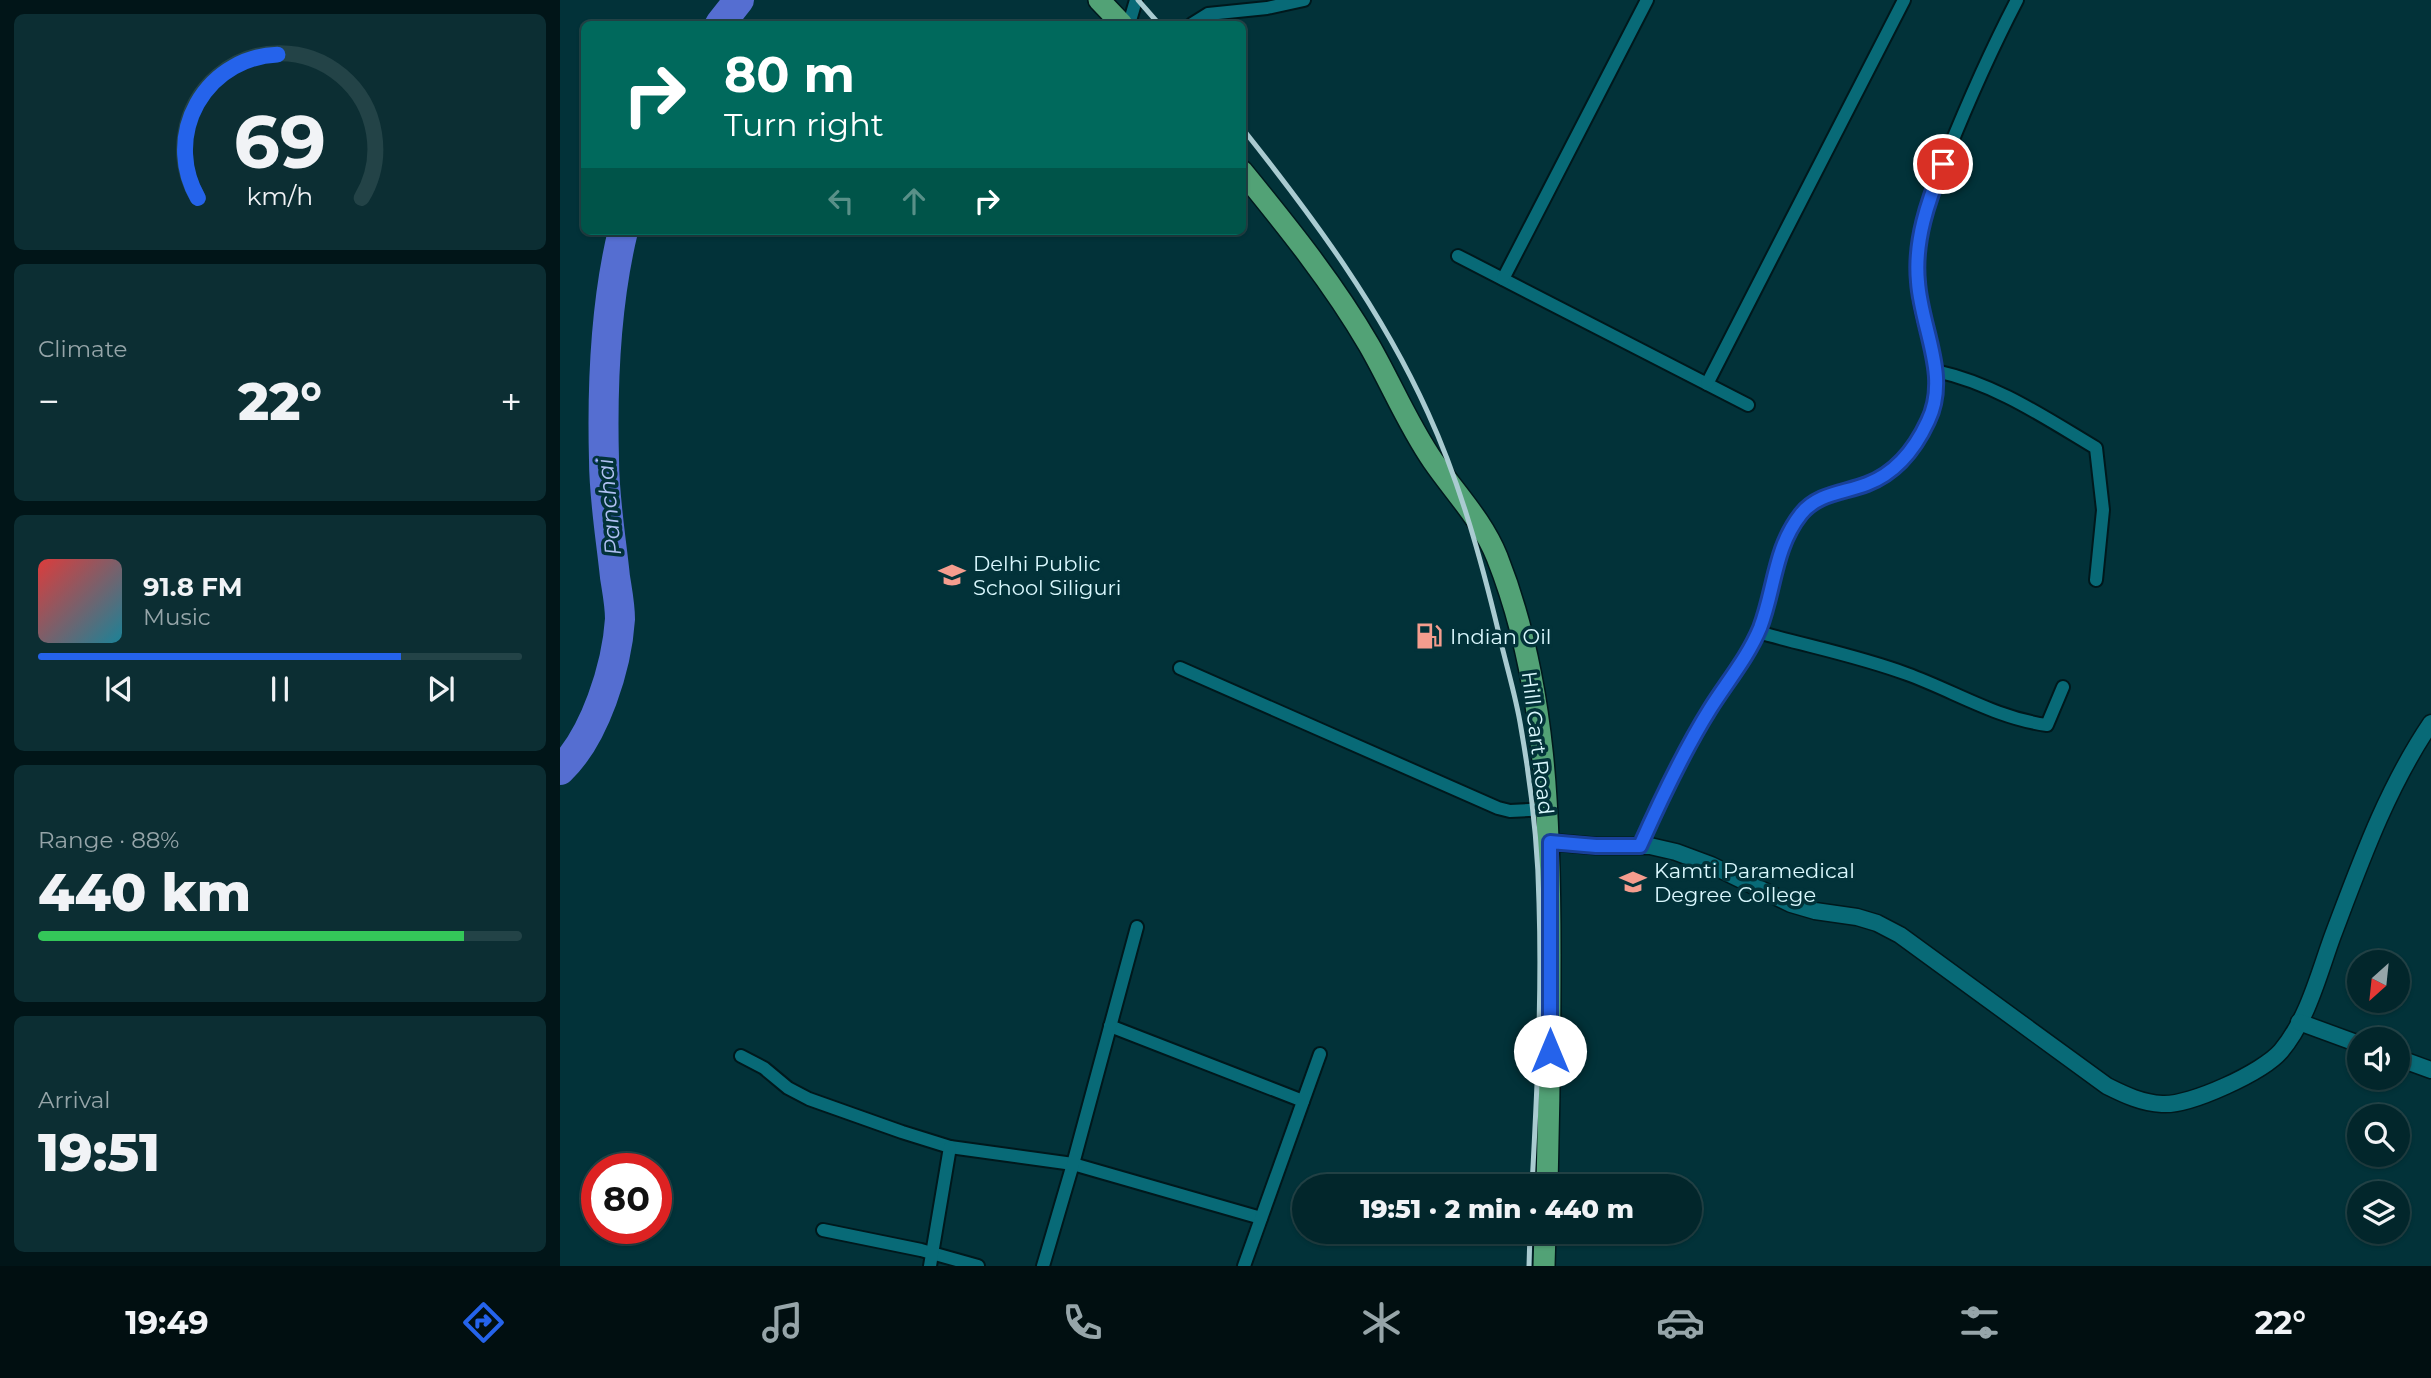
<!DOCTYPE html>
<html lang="en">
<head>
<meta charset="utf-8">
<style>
  body { margin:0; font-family:Montserrat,sans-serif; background:#0c2e33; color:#f1f3f6; height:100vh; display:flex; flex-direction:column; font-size:26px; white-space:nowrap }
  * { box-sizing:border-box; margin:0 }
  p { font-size:23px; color:#96a5a9 }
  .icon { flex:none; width:38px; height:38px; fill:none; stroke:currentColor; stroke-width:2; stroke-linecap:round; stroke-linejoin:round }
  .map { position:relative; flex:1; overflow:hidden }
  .sheet { display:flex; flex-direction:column; gap:14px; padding:14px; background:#011518; width:560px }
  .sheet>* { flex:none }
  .guide { position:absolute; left:21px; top:21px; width:665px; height:214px; border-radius:10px; box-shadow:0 2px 5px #0004,0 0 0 2px #234347; background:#00695c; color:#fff; overflow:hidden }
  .needle { width:46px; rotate:207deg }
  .buttons { position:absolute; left:1787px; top:950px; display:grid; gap:14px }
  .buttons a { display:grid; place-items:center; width:63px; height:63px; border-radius:50%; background:#02262b; box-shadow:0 2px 5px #0004,0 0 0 2px #234347; font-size:35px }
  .speed { position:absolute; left:21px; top:1153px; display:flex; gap:14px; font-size:35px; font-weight:700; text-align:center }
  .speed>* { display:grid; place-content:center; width:91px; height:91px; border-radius:50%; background:#02262b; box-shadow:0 2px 5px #0004,0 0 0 2px #234347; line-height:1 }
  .speed .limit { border:10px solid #d22; background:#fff; color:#111 }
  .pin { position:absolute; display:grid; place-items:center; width:60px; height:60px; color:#fff; margin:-30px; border:4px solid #fff; border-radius:50%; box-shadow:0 2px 7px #0007 }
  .me { position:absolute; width:77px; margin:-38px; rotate:0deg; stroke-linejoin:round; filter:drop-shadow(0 0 5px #0008) }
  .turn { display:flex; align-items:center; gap:24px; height:147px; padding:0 28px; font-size:32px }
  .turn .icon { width:91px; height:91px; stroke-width:2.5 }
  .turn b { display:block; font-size:49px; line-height:60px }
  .lanes { display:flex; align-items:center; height:66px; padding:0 28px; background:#0003; justify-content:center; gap:35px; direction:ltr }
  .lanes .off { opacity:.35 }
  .big { font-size:52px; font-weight:800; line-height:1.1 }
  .sheet .card { flex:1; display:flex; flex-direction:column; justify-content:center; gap:10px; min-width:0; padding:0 24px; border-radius:10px; background:#0c2e33 }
  .sheet .dial { align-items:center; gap:0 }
  .dial svg { height:182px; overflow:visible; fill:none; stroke:#234347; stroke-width:7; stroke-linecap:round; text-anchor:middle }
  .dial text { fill:#f1f3f6; stroke:none }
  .song { display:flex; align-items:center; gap:21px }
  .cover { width:84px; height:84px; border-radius:10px; background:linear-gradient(135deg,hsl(0 70% 55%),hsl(190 70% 35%)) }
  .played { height:7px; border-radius:4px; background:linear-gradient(90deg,#2563eb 75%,#234347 75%) }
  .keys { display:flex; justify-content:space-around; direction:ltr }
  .heat { display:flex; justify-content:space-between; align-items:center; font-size:38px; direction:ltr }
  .charge { height:10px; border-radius:5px; background:linear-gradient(90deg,#34c759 88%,#234347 0) }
  .trip { position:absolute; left:732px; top:1174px; width:410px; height:70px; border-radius:35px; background:#02262b; box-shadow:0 2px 5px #0004,0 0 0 2px #234347; font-weight:800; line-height:70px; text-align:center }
  .tab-bar { display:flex; height:112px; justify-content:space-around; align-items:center; background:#010f11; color:#96a5a9 }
  .tab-bar .icon { width:49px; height:49px }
  .tab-bar .current { color:#2563eb }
  .tab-bar b { font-size:32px; color:#f1f3f6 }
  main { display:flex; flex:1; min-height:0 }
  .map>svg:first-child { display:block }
</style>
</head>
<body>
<main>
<section class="sheet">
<div class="card dial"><svg viewBox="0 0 100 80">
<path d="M14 69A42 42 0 1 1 86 69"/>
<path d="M14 69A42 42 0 0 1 49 6" stroke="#2563eb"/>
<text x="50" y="56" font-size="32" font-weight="700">69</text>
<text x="50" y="72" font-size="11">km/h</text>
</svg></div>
<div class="card"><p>Climate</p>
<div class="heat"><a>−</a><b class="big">22°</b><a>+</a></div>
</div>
<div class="card">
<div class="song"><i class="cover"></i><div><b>91.8 FM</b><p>Music</p></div></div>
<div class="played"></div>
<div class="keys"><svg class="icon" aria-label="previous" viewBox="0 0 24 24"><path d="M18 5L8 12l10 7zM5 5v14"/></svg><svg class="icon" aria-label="pause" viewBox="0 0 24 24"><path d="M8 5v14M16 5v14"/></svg><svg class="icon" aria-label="next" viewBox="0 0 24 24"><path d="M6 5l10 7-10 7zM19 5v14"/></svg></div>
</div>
<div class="card"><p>Range · 88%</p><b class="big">440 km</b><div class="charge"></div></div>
<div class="card"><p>Arrival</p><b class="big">19:51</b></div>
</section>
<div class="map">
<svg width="1871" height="1266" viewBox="0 0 1871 1266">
  <rect width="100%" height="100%" fill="#023239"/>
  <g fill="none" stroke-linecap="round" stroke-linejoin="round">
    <g stroke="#556ed1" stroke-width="30">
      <polyline points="160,24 179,0"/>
      <path d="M 0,770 C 35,737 57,666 60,619 C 60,605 57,590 55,577 C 51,538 44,498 44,460 C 42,384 45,305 63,231"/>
    </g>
    <g stroke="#00181c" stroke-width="16">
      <g id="minor">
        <polyline points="569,24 576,0"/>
        <polyline points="632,24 648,14 707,8 744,0"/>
        <polyline points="898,256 1188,405"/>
        <polyline points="943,279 1087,0"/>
        <path d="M 1376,371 C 1436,384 1484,417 1536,448 L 1543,510 L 1536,580"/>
        <polyline points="1147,384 1344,0"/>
        <path d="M 1198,632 C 1247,646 1299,656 1347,674 C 1394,691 1436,718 1487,725 L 1503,687"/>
        <polyline points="620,668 938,808 950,811 987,809"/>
        <path d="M 1080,846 C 1101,799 1123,752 1150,709 C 1167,682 1188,658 1200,628 C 1215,589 1214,548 1241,514 C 1258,494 1284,493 1307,484 C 1336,473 1355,449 1368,421 C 1387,383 1369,346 1361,308 C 1357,290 1357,269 1358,250 C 1362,217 1375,185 1387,154 C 1408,102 1431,50 1457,0"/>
        <polyline points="550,1026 743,1101"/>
        <polyline points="181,1056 204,1068 228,1088 249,1099 342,1132 390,1147 513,1164 701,1218"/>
        <polyline points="263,1230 361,1250 418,1266"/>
        <polyline points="370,1266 390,1147"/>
        <polyline points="483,1266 513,1164 577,927"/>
        <polyline points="684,1266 760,1054"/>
      </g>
    </g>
    <g stroke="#00181c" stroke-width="19">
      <g id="tertiary">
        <path d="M 990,842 L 1036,846 L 1090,846 L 1116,852 L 1151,865 L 1231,904 L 1255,911 L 1297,917 L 1317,923 L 1340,935 L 1547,1086 C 1565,1095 1582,1103 1602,1104 C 1630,1106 1703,1072 1721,1051 C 1748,1019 1759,973 1773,935 C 1801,861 1827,788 1871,723"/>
        <polyline points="1739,1022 1799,1044"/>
        <polyline points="1838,1058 1871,1070"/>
      </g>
    </g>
    <g stroke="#00181c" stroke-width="24">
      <g id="trunk">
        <polyline points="539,0 562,24"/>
        <path d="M 682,171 C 727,226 773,283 809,345 C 831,383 848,425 873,461 C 895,493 922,520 937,557 C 987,683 990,821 990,954 C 990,1032 989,1109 987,1186"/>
        <polyline points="984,1266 985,1232"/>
      </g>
    </g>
    <use href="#minor" stroke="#086a77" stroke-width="12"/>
    <use href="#tertiary" stroke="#086a77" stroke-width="16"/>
    <use href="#trunk" stroke="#52a276" stroke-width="21"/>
    <g stroke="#a9cbd1" stroke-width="5">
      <polyline points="578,0 599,24"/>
      <path d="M 682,128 C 753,217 821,309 868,413 C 900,483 921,559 939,634 C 946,665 956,696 961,728 C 971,785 978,845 979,903 C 982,997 977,1092 972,1186"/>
      <polyline points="969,1266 970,1232"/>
    </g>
  </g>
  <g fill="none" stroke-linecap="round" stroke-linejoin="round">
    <g stroke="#184099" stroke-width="18">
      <path id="route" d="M 990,1051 L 990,842 L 1036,846 L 1080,846 C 1101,799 1123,752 1150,709 C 1167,682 1188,657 1200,628 C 1215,589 1214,548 1241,514 C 1258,493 1284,493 1307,484 C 1336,473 1355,449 1368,421 C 1390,376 1361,328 1358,282 C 1354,241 1368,201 1383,164"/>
    </g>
    <use href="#route" stroke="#2563eb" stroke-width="12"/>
  </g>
  <defs>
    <g id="school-bare" transform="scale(2.1)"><path d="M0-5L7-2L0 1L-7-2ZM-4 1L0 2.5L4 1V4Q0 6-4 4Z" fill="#f59d8e" stroke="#023239" stroke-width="2.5" paint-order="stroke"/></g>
    <g id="fuel-bare" transform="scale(2.1)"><path d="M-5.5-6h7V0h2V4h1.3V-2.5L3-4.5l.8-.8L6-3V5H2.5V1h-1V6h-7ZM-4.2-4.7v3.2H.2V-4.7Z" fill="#f59d8e" stroke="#023239" stroke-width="2.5" paint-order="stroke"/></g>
    <g id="university-bare" transform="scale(2.1)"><path d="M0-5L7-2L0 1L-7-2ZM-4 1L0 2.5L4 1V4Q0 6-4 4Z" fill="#f59d8e" stroke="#023239" stroke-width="2.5" paint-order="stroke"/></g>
  </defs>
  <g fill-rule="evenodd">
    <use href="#school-bare" x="392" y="575"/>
    <use href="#fuel-bare" x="869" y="636"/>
    <use href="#university-bare" x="1073" y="882"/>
  </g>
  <g text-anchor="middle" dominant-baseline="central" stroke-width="7" stroke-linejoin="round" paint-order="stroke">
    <g font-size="21" fill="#daf8fe" stroke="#023239" text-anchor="start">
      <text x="413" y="563">Delhi Public<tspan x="413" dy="24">School Siliguri</tspan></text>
      <text x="890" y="636">Indian Oil</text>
      <text x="1094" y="870">Kamti Paramedical<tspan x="1094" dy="24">Degree College</tspan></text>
    </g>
    <g font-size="21" fill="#daf8fe" stroke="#023239">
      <text transform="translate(978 743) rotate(83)">Hill Cart Road</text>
    </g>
    <g font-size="23" font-style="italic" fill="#b0c1f3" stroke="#023239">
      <text transform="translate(49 507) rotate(-95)">Panchai</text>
    </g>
  </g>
</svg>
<div class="buttons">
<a><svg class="needle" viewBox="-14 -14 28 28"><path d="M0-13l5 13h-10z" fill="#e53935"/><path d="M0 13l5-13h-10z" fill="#96a5a9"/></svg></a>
<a><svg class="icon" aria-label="sound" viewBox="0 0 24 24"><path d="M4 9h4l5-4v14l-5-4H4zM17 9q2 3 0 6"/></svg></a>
<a><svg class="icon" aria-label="search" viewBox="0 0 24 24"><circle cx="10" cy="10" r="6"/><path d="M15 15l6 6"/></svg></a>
<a><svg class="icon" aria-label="layers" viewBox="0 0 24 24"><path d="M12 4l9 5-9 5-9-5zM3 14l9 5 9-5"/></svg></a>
</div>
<div class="speed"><div class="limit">80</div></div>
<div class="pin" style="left:1383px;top:164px;background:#d93025"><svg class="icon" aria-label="arrive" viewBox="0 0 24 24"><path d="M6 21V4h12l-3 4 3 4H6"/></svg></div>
<svg class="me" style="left:990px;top:1051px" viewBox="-20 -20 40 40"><circle r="19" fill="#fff"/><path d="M0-13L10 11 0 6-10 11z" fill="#2563eb"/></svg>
<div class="trip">19:51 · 2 min · 440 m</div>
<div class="guide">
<div class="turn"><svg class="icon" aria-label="right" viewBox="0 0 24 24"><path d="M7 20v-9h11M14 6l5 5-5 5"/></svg><div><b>80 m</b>Turn right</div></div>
<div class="lanes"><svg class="icon off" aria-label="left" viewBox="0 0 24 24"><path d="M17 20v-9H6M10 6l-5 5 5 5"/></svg><svg class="icon off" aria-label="ahead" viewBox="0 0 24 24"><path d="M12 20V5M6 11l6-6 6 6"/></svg><svg class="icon" aria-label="right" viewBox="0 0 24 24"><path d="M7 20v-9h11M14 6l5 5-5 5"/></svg></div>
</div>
</div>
</main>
<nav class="tab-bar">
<b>19:49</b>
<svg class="icon current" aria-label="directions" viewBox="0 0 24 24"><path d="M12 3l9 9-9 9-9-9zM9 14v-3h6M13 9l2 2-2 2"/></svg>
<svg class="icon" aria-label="music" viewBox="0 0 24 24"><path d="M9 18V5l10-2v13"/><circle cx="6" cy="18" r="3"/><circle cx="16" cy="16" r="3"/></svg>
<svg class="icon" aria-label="phone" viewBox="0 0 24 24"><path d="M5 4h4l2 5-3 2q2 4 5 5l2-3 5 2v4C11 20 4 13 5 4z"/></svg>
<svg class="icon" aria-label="climate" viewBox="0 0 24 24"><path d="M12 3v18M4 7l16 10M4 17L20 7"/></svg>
<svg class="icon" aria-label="car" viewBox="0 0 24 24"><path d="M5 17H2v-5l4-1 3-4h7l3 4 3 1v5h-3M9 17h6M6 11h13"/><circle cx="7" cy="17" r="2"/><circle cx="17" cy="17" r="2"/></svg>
<svg class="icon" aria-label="filters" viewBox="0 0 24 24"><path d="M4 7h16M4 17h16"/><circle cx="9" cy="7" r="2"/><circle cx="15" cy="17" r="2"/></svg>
<b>22°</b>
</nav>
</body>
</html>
